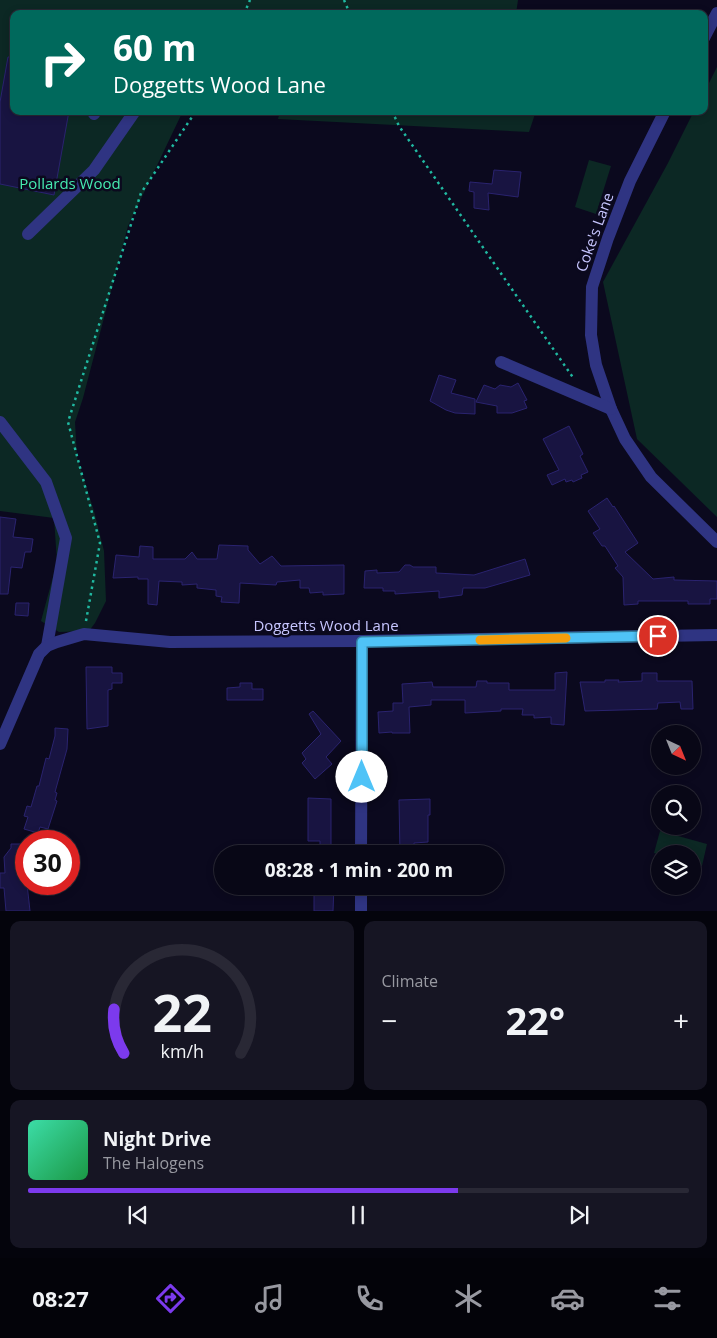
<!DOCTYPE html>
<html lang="en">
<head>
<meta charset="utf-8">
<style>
  body { margin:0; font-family:"Open Sans",sans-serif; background:#161523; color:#f1f3f6; height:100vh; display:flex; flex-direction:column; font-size:19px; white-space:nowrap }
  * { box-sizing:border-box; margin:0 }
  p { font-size:16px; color:#9899a1 }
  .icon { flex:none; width:28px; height:28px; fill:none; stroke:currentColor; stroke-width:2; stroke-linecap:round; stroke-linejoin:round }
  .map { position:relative; height:911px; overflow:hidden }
  .panel { display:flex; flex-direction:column; gap:10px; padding:10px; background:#04040c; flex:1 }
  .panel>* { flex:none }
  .hud { position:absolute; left:10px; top:10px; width:698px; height:105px; border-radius:10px; box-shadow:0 2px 8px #0003,0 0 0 1px #292835; background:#00695c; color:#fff; overflow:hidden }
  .needle { width:32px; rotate:137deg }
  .buttons { position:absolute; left:651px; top:725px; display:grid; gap:10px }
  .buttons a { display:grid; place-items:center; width:50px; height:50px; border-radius:50%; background:#080716; box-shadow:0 2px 8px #0003,0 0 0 1px #292835; font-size:25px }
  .speed { position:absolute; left:15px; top:830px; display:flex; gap:10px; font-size:25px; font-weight:700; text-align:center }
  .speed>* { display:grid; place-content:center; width:65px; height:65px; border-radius:50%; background:#080716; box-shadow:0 2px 8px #0003,0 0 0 1px #292835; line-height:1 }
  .speed .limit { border:8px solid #d22; background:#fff; color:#111 }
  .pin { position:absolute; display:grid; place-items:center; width:42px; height:42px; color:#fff; margin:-21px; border:2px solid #fff; border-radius:50%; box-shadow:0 1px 5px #0007 }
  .me { position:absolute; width:55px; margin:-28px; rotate:0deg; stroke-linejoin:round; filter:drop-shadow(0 0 4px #0008) }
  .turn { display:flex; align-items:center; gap:18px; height:105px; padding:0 20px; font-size:22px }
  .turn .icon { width:65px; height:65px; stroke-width:2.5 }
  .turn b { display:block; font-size:35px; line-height:42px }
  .big { font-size:38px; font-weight:700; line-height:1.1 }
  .panel .tile { flex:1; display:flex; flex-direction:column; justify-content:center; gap:8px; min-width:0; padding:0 18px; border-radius:10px; background:#161523 }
  .panel .dial { align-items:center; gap:0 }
  .dial svg { height:130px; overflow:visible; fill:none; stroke:#292835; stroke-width:7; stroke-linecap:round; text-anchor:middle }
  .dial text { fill:#f1f3f6; stroke:none }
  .song { display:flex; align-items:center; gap:15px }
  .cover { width:60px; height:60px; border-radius:8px; background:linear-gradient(135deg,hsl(160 70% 55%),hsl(140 70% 35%)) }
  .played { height:5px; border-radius:2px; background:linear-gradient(90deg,#7c3aed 65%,#292835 65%) }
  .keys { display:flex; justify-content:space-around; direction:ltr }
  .heat { display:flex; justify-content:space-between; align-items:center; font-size:28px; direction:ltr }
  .panel .tiles { flex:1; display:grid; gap:10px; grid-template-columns:1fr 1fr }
  .tile:last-child { grid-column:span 2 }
  .trip { position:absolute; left:214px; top:845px; width:290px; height:50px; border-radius:25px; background:#080716; box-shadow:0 2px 8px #0003,0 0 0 1px #292835; font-weight:700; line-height:50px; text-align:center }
  .tabs { display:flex; height:80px; justify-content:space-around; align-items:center; background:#030309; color:#9899a1 }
  .tabs .icon { width:35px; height:35px }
  .tabs .current { color:#7c3aed }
  .tabs b { font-size:22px; color:#f1f3f6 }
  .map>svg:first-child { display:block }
</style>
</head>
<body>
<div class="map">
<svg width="717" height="911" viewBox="0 0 717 911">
  <rect width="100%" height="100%" fill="#0b091e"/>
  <g fill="#0c2824">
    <polygon points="0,0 518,0 516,14 14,14 14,111 183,111 128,226 83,398 75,422 77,457 94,511 104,551 106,601 95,623 89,631 59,632 41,621 57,562 54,518 0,511"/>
    <polygon points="717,67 717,517 637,439 603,282 668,163 694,111 704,111 704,93"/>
    <polygon points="280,111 536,111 529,132 278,119"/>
    <polygon points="589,160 611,166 596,214 575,207"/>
    <polygon points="660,831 707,844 702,866 693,863 692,854 660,854 660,855 654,853"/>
  </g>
  <g fill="#181441" stroke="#2a236f">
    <polygon points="8,57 14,57 14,111 69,111 54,195 0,184 0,102"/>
    <polygon points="494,170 521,172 518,197 488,193 489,210 474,208 474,192 469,191 470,182 492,184"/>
    <polygon points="439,375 456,380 451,393 475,399 475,414 455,413 446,410 430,401"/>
    <polygon points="518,383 527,400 524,401 527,408 512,413 497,413 497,406 476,402 484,385 495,389 500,385 511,387"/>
    <polygon points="569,426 583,454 580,456 588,472 581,475 582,478 573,482 572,480 566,482 565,479 552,485 547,475 559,470 543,439"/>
    <polygon points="607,498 613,507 614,506 638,543 625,552 653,579 674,577 674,580 717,581 717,599 710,599 710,604 688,604 688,601 638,601 638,604 624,605 623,577 615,568 618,566 605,546 602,546 593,533 600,529 588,511"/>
    <polygon points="0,517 16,519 13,537 33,539 31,552 25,552 22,568 11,567 8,594 0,594"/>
    <polygon points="219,545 248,546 248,550 260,564 272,556 281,566 344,565 344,594 323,595 323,592 310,593 309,588 300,588 300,580 277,582 276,585 240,583 239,603 221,602 222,597 216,596 216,590 197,588 197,584 182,585 182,582 159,581 157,605 148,604 148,579 138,579 138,577 113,578 116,555 139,557 140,546 153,547 153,559 185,559 192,552 197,559 217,559"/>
    <polygon points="525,559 530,575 485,588 463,588 462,595 439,598 439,591 395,594 395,591 383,591 383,588 364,588 365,571 377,570 377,573 399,572 405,565 410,565 413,567 436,567 436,573 474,575"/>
    <polygon points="16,603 29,603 28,616 15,615"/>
    <polygon points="86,667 112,667 112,673 122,673 122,683 112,683 112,689 108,690 108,726 87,729"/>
    <polygon points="567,672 564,725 551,724 551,717 534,718 534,715 522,715 523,709 501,709 501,711 465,713 465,700 431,700 431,705 409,707 410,733 392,733 392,732 379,733 378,712 393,711 393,703 403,703 402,684 432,682 433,687 476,687 477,681 487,681 487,683 509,683 509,690 555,690 555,673"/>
    <polygon points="642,673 657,673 657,681 692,681 693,709 681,709 680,702 658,703 657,709 585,711 580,682 605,682 605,680 619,680 618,682 642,681"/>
    <polygon points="240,683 252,683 252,689 263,689 263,700 227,700 227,688 240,687"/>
    <polygon points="313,711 341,741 326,757 332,764 315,779 302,763 306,759 302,753 321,734 309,714"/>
    <polygon points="55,728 68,729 67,749 55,792 57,793 55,800 57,801 48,829 40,827 38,833 24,829 28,817 24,816 27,806 31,807 37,786 39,786 46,758 49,759 55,736"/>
    <polygon points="308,798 331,799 331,854 320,854 320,841 308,841"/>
    <polygon points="430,799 430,815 428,815 428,842 414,843 414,854 400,854 399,800"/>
    <polygon points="11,844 26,844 26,884 27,884 30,911 6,911 4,888 0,888 0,873 5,873 4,857 11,848"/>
    <polygon points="314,886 334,886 333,911 314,911"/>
  </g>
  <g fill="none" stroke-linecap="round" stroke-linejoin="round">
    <g stroke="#20b9a1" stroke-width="2.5" stroke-dasharray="2.5 4" stroke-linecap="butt">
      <polyline points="344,0 350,14"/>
      <polyline points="244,14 250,0"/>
      <polyline points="392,111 399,126 574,379"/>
      <polyline points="86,621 100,543 68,422 141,193 196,111"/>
    </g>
    <g stroke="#2f3482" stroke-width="12">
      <polyline points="704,38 717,13"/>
      <polyline points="665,111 630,181 608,238 592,287 591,335 596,365 611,409 625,439 651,477 717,542"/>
      <polyline points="94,114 96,111"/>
      <polyline points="28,234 94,170 135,111"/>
      <polyline points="501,362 611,409"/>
      <polyline points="0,422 46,482 66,538 47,646"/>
      <polyline points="0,744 39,654 47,646 57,642 84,634 170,642 362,641 717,635"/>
      <polyline points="361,854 362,641"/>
      <polyline points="361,911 361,886"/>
    </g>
  </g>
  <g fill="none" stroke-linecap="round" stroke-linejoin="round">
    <g stroke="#337fa1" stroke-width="12">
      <polyline id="route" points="362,777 362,642 658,636"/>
    </g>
    <use href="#route" stroke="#4fc3f7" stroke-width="9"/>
    <polyline stroke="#f59e0b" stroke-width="9" points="480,640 566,638"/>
  </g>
  <g text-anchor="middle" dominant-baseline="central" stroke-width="5" stroke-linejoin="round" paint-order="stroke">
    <g font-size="15" fill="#46ebb1" stroke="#0b091e">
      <text x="70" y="183">Pollards Wood</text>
    </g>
    <g font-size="15" fill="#c7c6ff" stroke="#0b091e">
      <text transform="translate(594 232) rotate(-70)">Coke's Lane</text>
      <text x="326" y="625">Doggetts Wood Lane</text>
    </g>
  </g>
</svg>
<div class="buttons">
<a><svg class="needle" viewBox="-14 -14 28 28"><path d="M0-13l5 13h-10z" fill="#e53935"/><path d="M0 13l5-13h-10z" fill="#9899a1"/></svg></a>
<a><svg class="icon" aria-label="search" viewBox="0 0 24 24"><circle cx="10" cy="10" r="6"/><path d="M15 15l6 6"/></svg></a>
<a><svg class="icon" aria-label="layers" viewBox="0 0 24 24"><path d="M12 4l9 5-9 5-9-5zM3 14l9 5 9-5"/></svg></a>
</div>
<div class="speed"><div class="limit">30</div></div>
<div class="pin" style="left:658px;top:636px;background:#d93025"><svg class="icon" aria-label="arrive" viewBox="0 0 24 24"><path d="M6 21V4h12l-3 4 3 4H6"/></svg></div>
<svg class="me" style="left:362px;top:777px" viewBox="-20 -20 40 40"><circle r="19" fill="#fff"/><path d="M0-13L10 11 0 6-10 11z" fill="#4fc3f7"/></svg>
<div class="trip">08:28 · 1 min · 200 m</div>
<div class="hud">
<div class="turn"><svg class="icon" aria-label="right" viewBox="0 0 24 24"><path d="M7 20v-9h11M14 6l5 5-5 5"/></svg><div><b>60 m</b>Doggetts Wood Lane</div></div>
</div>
</div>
<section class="panel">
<div class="tiles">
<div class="tile dial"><svg viewBox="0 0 100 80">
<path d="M14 69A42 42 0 1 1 86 69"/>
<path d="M14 69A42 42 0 0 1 8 42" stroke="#7c3aed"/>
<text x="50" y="56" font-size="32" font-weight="700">22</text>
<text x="50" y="72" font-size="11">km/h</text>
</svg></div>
<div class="tile"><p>Climate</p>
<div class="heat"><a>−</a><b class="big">22°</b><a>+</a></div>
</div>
<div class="tile">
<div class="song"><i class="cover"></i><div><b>Night Drive</b><p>The Halogens</p></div></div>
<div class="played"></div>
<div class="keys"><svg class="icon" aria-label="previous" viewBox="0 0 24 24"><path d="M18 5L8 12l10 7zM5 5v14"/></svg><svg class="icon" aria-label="pause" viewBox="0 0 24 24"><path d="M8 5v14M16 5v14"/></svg><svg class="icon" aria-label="next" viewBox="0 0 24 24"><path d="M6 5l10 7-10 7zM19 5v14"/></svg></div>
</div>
</div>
</section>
<nav class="tabs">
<b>08:27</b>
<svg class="icon current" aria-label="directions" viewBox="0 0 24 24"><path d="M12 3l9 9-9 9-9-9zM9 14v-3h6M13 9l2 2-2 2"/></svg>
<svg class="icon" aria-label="music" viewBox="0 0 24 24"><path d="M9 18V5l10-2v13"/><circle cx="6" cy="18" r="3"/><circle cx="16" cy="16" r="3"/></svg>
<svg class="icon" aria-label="phone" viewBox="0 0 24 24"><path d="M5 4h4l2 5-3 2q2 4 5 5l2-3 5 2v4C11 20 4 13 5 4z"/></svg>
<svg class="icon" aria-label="climate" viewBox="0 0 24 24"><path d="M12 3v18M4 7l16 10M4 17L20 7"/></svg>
<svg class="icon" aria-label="car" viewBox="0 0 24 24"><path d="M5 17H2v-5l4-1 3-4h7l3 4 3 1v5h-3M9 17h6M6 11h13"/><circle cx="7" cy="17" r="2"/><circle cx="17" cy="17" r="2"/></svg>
<svg class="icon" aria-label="filters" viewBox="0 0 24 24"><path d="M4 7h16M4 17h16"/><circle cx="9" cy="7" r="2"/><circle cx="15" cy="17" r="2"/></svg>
</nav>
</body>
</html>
